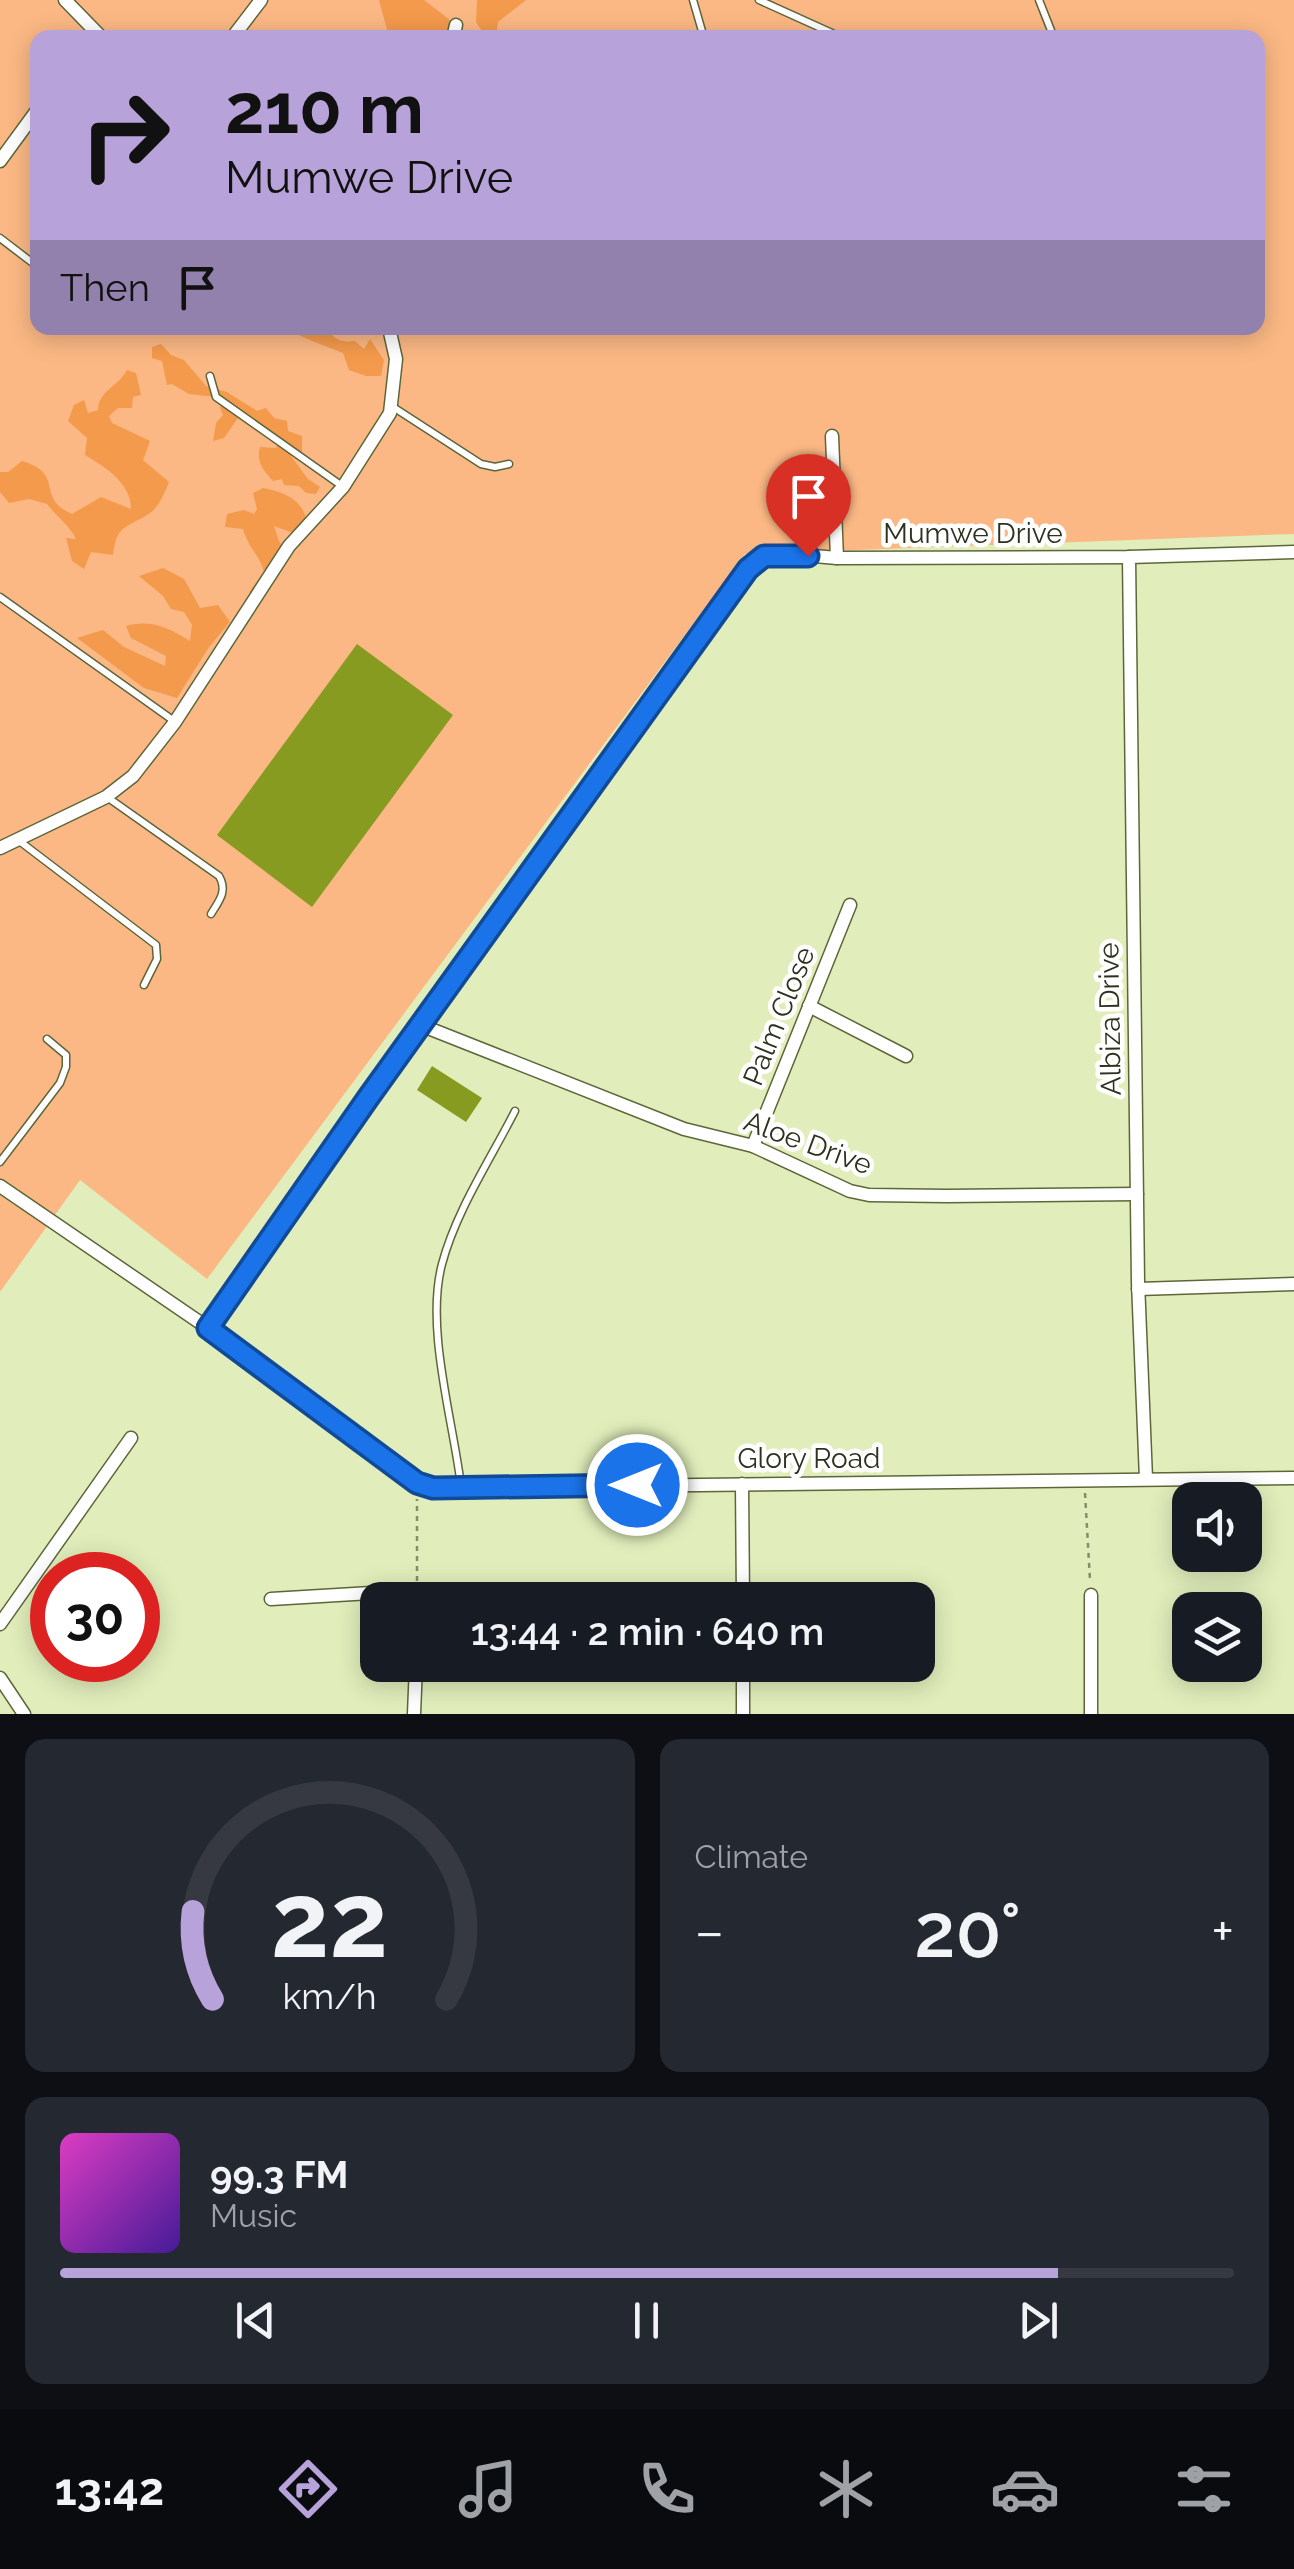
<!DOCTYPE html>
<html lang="en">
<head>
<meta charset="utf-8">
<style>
  body { margin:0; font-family:Raleway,sans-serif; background:#242831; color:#f1f3f6; height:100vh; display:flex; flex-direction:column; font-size:38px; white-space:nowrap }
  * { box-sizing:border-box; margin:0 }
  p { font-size:32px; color:#9ea1a6 }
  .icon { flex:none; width:55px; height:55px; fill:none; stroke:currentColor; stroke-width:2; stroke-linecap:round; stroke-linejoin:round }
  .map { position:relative; height:1714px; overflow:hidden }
  .panel { display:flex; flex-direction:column; gap:25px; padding:25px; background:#0d0f14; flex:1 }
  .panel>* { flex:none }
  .hud { position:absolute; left:30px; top:30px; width:1235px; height:305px; border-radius:20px; box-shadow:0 5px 25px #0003; background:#b7a2d9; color:#111; overflow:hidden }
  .buttons { position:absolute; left:1172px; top:1482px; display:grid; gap:20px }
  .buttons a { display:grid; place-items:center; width:90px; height:90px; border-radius:20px; background:#171b24; box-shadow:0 5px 25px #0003; font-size:50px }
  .speed { position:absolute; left:30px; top:1552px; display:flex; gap:20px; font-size:50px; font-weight:700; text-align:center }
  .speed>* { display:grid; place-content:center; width:130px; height:130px; border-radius:50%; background:#171b24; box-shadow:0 5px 25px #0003; line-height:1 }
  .speed .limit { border:15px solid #d22; background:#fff; color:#111 }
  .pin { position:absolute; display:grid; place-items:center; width:85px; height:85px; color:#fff; margin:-102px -42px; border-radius:50% 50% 50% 0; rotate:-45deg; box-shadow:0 0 10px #0007 }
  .pin .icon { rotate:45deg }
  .me { position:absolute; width:110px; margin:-55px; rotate:270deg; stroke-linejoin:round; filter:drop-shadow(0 0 8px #0008) }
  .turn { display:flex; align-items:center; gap:35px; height:210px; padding:0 30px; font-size:45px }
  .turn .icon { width:130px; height:130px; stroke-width:2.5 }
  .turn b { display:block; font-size:70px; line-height:85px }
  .then { display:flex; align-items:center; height:95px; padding:0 30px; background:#0003; gap:20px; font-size:38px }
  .big { font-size:75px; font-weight:600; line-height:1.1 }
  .panel .widget { flex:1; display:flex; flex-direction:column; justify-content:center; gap:15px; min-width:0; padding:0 35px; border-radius:20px; background:#242831 }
  .panel .dial { align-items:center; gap:0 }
  .dial svg { height:260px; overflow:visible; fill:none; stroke:#363941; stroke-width:7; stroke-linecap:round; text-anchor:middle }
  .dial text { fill:#f1f3f6; stroke:none }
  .song { display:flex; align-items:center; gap:30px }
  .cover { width:120px; height:120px; border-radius:15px; background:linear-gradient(135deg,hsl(310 70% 55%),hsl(260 70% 35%)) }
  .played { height:10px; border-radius:5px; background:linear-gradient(90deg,#b7a2d9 85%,#363941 85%) }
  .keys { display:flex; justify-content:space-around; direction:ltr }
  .heat { display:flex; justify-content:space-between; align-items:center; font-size:55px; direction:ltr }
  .panel .tiles { flex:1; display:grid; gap:25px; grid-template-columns:1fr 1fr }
  .widget:last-child { grid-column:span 2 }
  .trip { position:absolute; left:360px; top:1582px; width:575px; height:100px; border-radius:20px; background:#171b24; box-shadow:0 5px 25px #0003; font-weight:600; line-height:100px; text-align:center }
  .tab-bar { display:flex; height:160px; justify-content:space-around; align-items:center; background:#090b0e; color:#9ea1a6 }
  .tab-bar .icon { width:70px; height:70px }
  .tab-bar .active { color:#b7a2d9 }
  .tab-bar b { font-size:45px; color:#f1f3f6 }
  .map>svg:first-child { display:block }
</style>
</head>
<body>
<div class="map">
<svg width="1294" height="1714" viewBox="0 0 1294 1714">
  <rect width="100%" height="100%" fill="#e1eebb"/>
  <path fill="#fbb884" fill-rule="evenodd" d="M 0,0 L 1294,0 L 1294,534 L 745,554 L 207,1279 L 80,1180 L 0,1292 ZM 38,38 L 1258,38 L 1258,328 L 38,328 Z"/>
  <g fill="#f49a4c">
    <polygon points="379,0 424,0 472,37 389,37"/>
    <polygon points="477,0 526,0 498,22 496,37 486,38 476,22"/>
    <path d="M 287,328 L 326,328 C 334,339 341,343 355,341 L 364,349 L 370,339 L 384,360 L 381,376 L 366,376 L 349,370 L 343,353 C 326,346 299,337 287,328 Z"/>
    <path d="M 161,344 L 171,355 L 184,360 L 206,386 L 227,392 L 257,411 L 266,408 L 274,418 L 287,421 L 288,431 L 302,436 L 302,452 L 291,456 L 308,479 L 320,487 L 316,494 L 306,493 L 299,486 L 284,485 L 282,479 L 273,481 C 263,470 256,462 260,447 L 276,448 L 282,439 L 272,431 L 259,433 L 238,418 L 224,438 L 213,441 L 216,423 L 223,415 L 220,408 L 224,398 L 189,394 L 172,384 L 167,385 L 162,361 L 152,358 L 152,347 Z"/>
    <path d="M 127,370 L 136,373 L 141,395 L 133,397 L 132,408 L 118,408 L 109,416 L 112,423 L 150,441 L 143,460 L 169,482 C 164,494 159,508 147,515 C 124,529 117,525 113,555 L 91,552 L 84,569 L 72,561 L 66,538 L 76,539 C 70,526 56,516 47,504 L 29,499 L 9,503 L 0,492 L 0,472 L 8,472 L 22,461 C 66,474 35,498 72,514 L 101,497 L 131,509 C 131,483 105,467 85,455 L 87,438 L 68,421 L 74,405 L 84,400 L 88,413 L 98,410 C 99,390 117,388 127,370 Z"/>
    <path d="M 263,488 C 282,491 301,499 306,518 L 293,533 L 274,526 L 279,541 L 291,556 L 262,597 L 249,592 L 264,572 C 259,553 249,550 243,529 L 225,527 L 227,514 L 244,510 L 254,514 L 257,509 L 253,493 Z"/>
    <path d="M 163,568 L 184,579 L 200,608 L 218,605 L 230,622 L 209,647 L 177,698 L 144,688 L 77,638 L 103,630 L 124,647 L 165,666 L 166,656 L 131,638 L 126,626 C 152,619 168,628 190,641 L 192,625 L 184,612 L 171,609 L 163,596 L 139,576 Z"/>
  </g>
  <g fill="#889b21">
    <polygon points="357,644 453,715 312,907 217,835"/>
    <polygon points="432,1066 482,1098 466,1122 417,1090"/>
  </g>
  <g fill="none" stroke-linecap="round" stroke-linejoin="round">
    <g stroke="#5d6639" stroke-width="9">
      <g id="lane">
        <polyline points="693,0 704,38"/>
        <polyline points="759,0 843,38"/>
        <polyline points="1039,0 1054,38"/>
        <polyline points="0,238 38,267"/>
        <polyline points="210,376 216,397 342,486"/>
        <polyline points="393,407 481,464 495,467 509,464"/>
        <polyline points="0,597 174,721"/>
        <path d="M 107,797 L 219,876 C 228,891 219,901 211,914"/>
        <polyline points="18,840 156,945 157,959 144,985"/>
        <polyline points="0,1162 60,1083 66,1067 66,1055 47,1039"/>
        <path d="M 461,1486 C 453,1420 425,1328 442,1264 C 456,1211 490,1160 515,1111"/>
      </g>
    </g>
    <g stroke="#5d6639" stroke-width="15">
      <g id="street">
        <polyline points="65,0 102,38"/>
        <polyline points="232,38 261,0"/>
        <polyline points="453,38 456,25"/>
        <polyline points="0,161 38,109"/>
        <polyline points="832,436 837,558"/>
        <polyline points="1129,557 1138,1282 1146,1479"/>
        <polyline points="0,848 106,797 133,776 175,722 289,546 343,487 390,413 396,359 389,328"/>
        <polyline points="809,1006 906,1056"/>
        <polyline points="423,1026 684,1129 753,1146 850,1191 869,1195 947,1196 1137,1194"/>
        <polyline points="753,1146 850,905"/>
        <polyline points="0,1186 208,1328 417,1483 433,1488 1294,1478"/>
        <polyline points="1138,1289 1294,1284"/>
        <polyline points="208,1328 675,669 749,569 764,556 780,553 837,558 1129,557 1294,552"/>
        <polyline points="742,1484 743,1600"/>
        <polyline points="1091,1595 1091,1714"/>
        <polyline points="271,1599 404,1591 416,1600"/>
        <polyline points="0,1624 131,1438"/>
        <polyline points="743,1665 743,1714"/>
        <polyline points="0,1678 24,1714"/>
        <polyline points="414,1714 416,1665"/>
      </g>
    </g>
    <g stroke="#858d6a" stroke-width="2.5" stroke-dasharray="5 5" stroke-linecap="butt">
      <polyline points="1085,1493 1090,1580"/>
      <polyline points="417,1581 417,1499"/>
    </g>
    <use href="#lane" stroke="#fff" stroke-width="6"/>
    <use href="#street" stroke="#fff" stroke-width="12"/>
  </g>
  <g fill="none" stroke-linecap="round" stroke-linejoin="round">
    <g stroke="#114b97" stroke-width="25">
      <polyline id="route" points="637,1485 433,1488 417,1483 208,1328 368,1098 748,569 764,556 808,556"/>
    </g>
    <use href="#route" stroke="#1a73e8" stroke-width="18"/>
  </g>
  <g text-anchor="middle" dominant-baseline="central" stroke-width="9" stroke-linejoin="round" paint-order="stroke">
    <g font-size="28" fill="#2d311e" stroke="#fff">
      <text x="973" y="533">Mumwe Drive</text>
      <text transform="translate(779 1016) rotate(-68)">Palm Close</text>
      <text transform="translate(1110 1019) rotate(-91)">Albiza Drive</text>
      <text transform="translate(808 1143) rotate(20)">Aloe Drive</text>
      <text x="809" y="1458">Glory Road</text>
    </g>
  </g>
</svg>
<div class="buttons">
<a><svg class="icon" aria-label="sound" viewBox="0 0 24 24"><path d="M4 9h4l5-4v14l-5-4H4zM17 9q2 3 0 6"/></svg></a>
<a><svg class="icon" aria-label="layers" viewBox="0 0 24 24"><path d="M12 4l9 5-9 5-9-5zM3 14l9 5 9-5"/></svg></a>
</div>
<div class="speed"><div class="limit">30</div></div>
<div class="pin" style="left:808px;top:556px;background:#d93025"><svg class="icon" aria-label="arrive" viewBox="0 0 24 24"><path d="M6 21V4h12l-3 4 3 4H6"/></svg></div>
<svg class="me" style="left:637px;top:1485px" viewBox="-20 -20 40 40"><circle r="17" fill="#1a73e8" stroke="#fff" stroke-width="3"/><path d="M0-11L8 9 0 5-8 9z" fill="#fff"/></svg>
<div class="trip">13:44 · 2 min · 640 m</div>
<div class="hud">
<div class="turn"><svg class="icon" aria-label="right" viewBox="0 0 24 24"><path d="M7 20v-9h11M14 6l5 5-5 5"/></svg><div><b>210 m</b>Mumwe Drive</div></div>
<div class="then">Then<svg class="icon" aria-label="arrive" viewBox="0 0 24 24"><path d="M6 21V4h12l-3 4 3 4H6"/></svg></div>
</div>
</div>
<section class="panel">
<div class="tiles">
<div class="widget dial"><svg viewBox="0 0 100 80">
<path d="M14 69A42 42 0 1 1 86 69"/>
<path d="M14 69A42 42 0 0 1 8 42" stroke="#b7a2d9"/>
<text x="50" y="56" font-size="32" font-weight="700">22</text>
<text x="50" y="72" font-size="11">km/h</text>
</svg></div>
<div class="widget"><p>Climate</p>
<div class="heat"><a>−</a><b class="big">20°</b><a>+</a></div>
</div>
<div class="widget">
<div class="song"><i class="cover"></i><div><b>99.3 FM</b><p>Music</p></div></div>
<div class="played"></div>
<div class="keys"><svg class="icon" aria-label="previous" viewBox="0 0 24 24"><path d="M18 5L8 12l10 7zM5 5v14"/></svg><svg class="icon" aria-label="pause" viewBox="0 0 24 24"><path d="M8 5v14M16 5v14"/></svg><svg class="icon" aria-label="next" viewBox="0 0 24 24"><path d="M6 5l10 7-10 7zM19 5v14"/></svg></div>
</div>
</div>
</section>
<nav class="tab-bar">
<b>13:42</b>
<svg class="icon active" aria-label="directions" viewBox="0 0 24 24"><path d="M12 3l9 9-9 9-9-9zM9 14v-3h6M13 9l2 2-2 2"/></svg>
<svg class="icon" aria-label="music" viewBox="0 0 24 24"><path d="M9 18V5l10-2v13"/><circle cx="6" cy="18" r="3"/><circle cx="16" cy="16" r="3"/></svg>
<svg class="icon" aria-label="phone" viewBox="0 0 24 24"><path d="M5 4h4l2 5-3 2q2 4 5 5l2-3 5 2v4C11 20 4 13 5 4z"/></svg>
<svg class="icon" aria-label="climate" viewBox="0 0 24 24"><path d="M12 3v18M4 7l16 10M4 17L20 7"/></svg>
<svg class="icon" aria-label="car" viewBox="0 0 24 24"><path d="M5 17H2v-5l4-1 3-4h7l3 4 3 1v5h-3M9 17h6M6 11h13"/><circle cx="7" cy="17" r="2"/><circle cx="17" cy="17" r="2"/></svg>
<svg class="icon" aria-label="filters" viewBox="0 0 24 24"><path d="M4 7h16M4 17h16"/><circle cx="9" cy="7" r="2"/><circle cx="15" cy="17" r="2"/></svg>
</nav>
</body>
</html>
